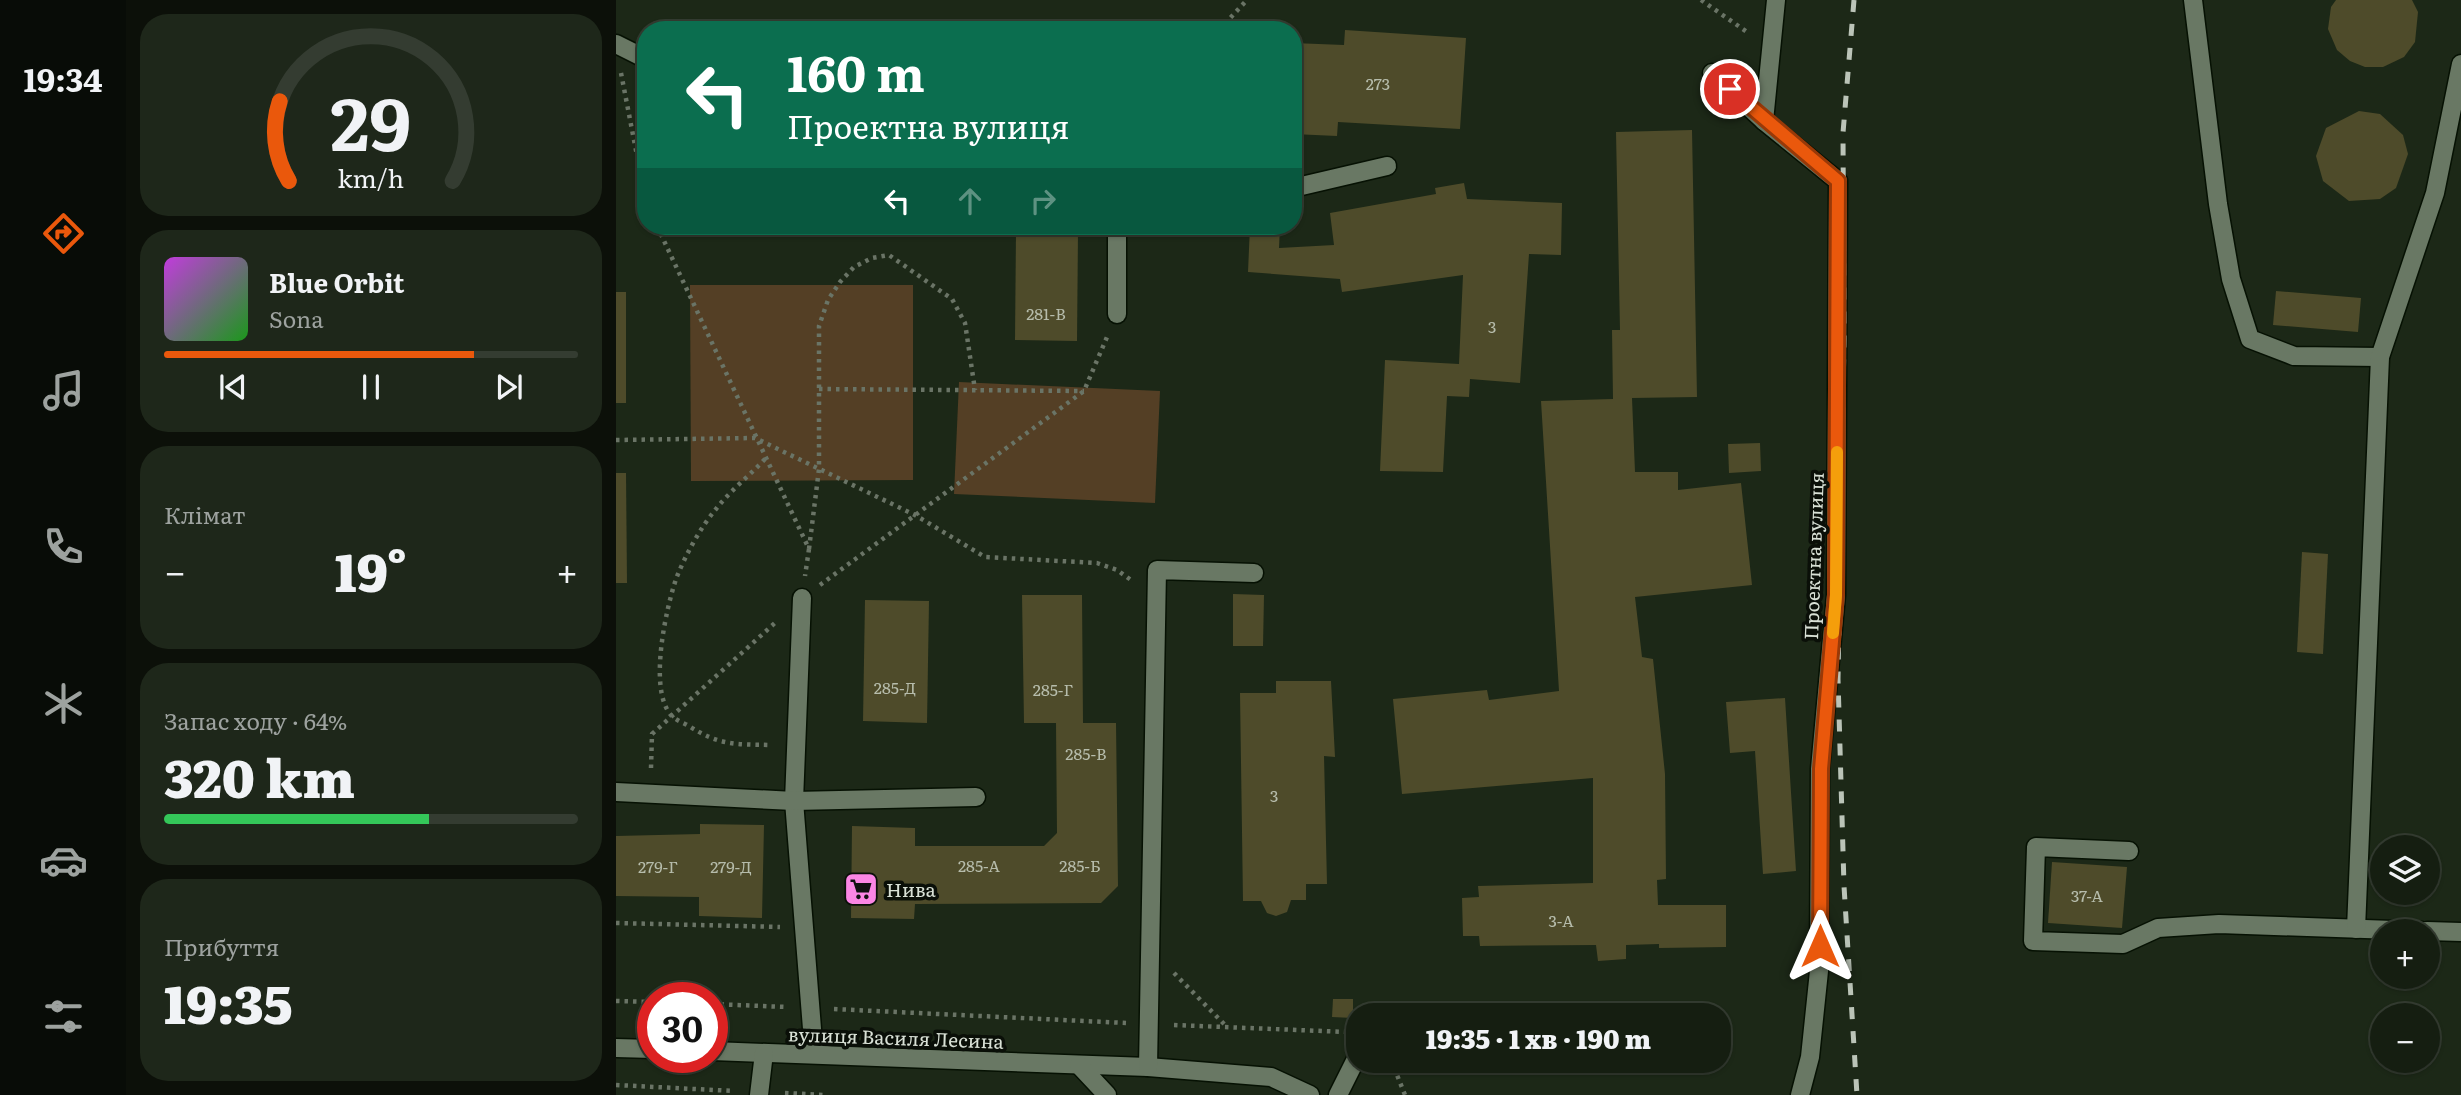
<!DOCTYPE html>
<html lang="uk">
<head>
<meta charset="utf-8">
<style>
  body { margin:0; font-family:Literata,serif; background:#1e271a; color:#f1f3f6; height:100vh; display:flex; flex-direction:column; font-size:26px; white-space:nowrap }
  * { box-sizing:border-box; margin:0 }
  p { font-size:23px; color:#9da29f }
  .icon { flex:none; width:38px; height:38px; fill:none; stroke:currentColor; stroke-width:2; stroke-linecap:round; stroke-linejoin:round }
  .map { position:relative; flex:1; overflow:hidden }
  .details { display:flex; flex-direction:column; gap:14px; padding:14px; background:#0c1009; width:490px }
  .details>* { flex:none }
  .banner { position:absolute; left:21px; top:21px; width:665px; height:214px; border-radius:28px; box-shadow:0 2px 5px #0004,0 0 0 2px #343c31; background:#0b6e4f; color:#fff; overflow:hidden }
  .controls { position:absolute; left:1754px; top:835px; display:grid; gap:14px }
  .controls a { display:grid; place-items:center; width:70px; height:70px; border-radius:50%; background:#151e11; box-shadow:0 2px 5px #0004,0 0 0 2px #343c31; font-size:35px }
  .speed { position:absolute; left:21px; top:982px; display:flex; gap:14px; font-size:35px; font-weight:700; text-align:center }
  .speed>* { display:grid; place-content:center; width:91px; height:91px; border-radius:50%; background:#151e11; box-shadow:0 2px 5px #0004,0 0 0 2px #343c31; line-height:1 }
  .speed .limit { border:10px solid #d22; background:#fff; color:#111 }
  .pin { position:absolute; display:grid; place-items:center; width:60px; height:60px; color:#fff; margin:-30px; border:4px solid #fff; border-radius:50%; box-shadow:0 2px 7px #0007 }
  .me { position:absolute; width:77px; margin:-38px; rotate:0deg; stroke-linejoin:round; filter:drop-shadow(0 0 5px #0008) }
  .turn { display:flex; align-items:center; gap:24px; height:147px; padding:0 35px; font-size:32px }
  .turn .icon { width:91px; height:91px; stroke-width:2.5 }
  .turn b { display:block; font-size:49px; line-height:60px }
  .lanes { display:flex; align-items:center; height:66px; padding:0 35px; background:#0003; justify-content:center; gap:35px; direction:ltr }
  .lanes .off { opacity:.35 }
  .big { font-size:52px; font-weight:800; line-height:1.1 }
  .details .card { flex:1; display:flex; flex-direction:column; justify-content:center; gap:10px; min-width:0; padding:0 24px; border-radius:28px; background:#1e271a }
  .details .dial { align-items:center; gap:0 }
  .dial svg { height:182px; overflow:visible; fill:none; stroke:#343c31; stroke-width:7; stroke-linecap:round; text-anchor:middle }
  .dial text { fill:#f1f3f6; stroke:none }
  .song { display:flex; align-items:center; gap:21px }
  .cover { width:84px; height:84px; border-radius:10px; background:linear-gradient(135deg,hsl(290 70% 55%),hsl(120 70% 35%)) }
  .played { height:7px; border-radius:4px; background:linear-gradient(90deg,#ea580c 75%,#343c31 75%) }
  .keys { display:flex; justify-content:space-around; direction:ltr }
  .heat { display:flex; justify-content:space-between; align-items:center; font-size:38px; direction:ltr }
  .charge { height:10px; border-radius:5px; background:linear-gradient(90deg,#34c759 64%,#343c31 0) }
  .trip { position:absolute; left:730px; top:1003px; width:385px; height:70px; border-radius:28px; background:#151e11; box-shadow:0 2px 5px #0004,0 0 0 2px #343c31; font-weight:800; line-height:70px; text-align:center }
  main { display:flex; flex:1; min-height:0 }
  .dock { display:flex; flex-direction:column; width:126px; justify-content:space-around; align-items:center; background:#080c07; color:#9da29f }
  .dock .icon { width:49px; height:49px }
  .dock .on { color:#ea580c }
  .dock b { font-size:32px; color:#f1f3f6 }
  .map>svg:first-child { display:block }
</style>
</head>
<body>
<main>
<nav class="dock">
<b>19:34</b>
<svg class="icon on" aria-label="directions" viewBox="0 0 24 24"><path d="M12 3l9 9-9 9-9-9zM9 14v-3h6M13 9l2 2-2 2"/></svg>
<svg class="icon" aria-label="music" viewBox="0 0 24 24"><path d="M9 18V5l10-2v13"/><circle cx="6" cy="18" r="3"/><circle cx="16" cy="16" r="3"/></svg>
<svg class="icon" aria-label="phone" viewBox="0 0 24 24"><path d="M5 4h4l2 5-3 2q2 4 5 5l2-3 5 2v4C11 20 4 13 5 4z"/></svg>
<svg class="icon" aria-label="climate" viewBox="0 0 24 24"><path d="M12 3v18M4 7l16 10M4 17L20 7"/></svg>
<svg class="icon" aria-label="car" viewBox="0 0 24 24"><path d="M5 17H2v-5l4-1 3-4h7l3 4 3 1v5h-3M9 17h6M6 11h13"/><circle cx="7" cy="17" r="2"/><circle cx="17" cy="17" r="2"/></svg>
<svg class="icon" aria-label="filters" viewBox="0 0 24 24"><path d="M4 7h16M4 17h16"/><circle cx="9" cy="7" r="2"/><circle cx="15" cy="17" r="2"/></svg>
</nav>
<section class="details">
<div class="card dial"><svg viewBox="0 0 100 80">
<path d="M14 69A42 42 0 1 1 86 69"/>
<path d="M14 69A42 42 0 0 1 10 34" stroke="#ea580c"/>
<text x="50" y="56" font-size="32" font-weight="700">29</text>
<text x="50" y="72" font-size="11">km/h</text>
</svg></div>
<div class="card">
<div class="song"><i class="cover"></i><div><b>Blue Orbit</b><p>Sona</p></div></div>
<div class="played"></div>
<div class="keys"><svg class="icon" aria-label="previous" viewBox="0 0 24 24"><path d="M18 5L8 12l10 7zM5 5v14"/></svg><svg class="icon" aria-label="pause" viewBox="0 0 24 24"><path d="M8 5v14M16 5v14"/></svg><svg class="icon" aria-label="next" viewBox="0 0 24 24"><path d="M6 5l10 7-10 7zM19 5v14"/></svg></div>
</div>
<div class="card"><p>Клімат</p>
<div class="heat"><a>−</a><b class="big">19°</b><a>+</a></div>
</div>
<div class="card"><p>Запас ходу · 64%</p><b class="big">320 km</b><div class="charge"></div></div>
<div class="card"><p>Прибуття</p><b class="big">19:35</b></div>
</section>
<div class="map">
<svg width="1845" height="1095" viewBox="0 0 1845 1095">
  <rect width="100%" height="100%" fill="#1c2817"/>
  <g fill="#543f25">
    <polygon points="74,285 297,285 297,480 75,481"/>
    <polygon points="343,382 544,391 539,503 338,494"/>
  </g>
  <g fill="#4e4b2a">
    <polygon points="1720,0 1796,0 1802,12 1799,42 1788,57 1767,67 1749,67 1734,61 1721,50 1712,29 1715,7"/>
    <polygon points="729,30 850,38 844,129 722,122 721,136 677,134 677,43 728,45"/>
    <polygon points="1743,111 1764,114 1787,135 1792,154 1780,188 1764,199 1733,201 1707,181 1700,156 1710,128"/>
    <polygon points="1076,130 1081,397 1016,398 1019,472 1062,472 1062,490 1125,483 1136,585 1019,597 1026,657 1037,659 1049,774 1050,879 1041,880 1042,905 1110,905 1110,947 1043,948 1043,944 1010,945 1010,959 982,961 980,945 864,946 863,936 847,936 846,898 863,897 862,886 977,883 977,778 786,794 777,699 871,690 873,700 943,691 925,401 997,399 996,330 1004,330 1000,132"/>
    <polygon points="848,183 851,199 946,203 945,255 913,254 904,383 854,379 853,397 831,396 827,472 764,471 769,360 843,364 847,275 726,292 724,279 632,272 634,226 664,226 663,248 718,245 714,213 820,194 819,188"/>
    <polygon points="400,232 462,232 461,341 399,340"/>
    <polygon points="1660,291 1745,298 1742,332 1657,325"/>
    <rect x="0" y="292" width="10" height="111"/>
    <polygon points="1144,443 1145,471 1113,473 1112,444"/>
    <polygon points="0,473 10,473 11,583 0,583"/>
    <polygon points="1686,552 1712,554 1707,654 1681,652"/>
    <polygon points="617,594 648,595 647,646 617,646"/>
    <polygon points="406,595 466,595 467,723 500,723 502,886 485,903 299,904 298,919 235,918 236,826 299,828 299,846 428,846 441,833 440,723 408,723"/>
    <polygon points="249,600 313,601 311,723 247,721"/>
    <polygon points="660,681 715,681 719,757 708,756 711,884 690,884 690,900 675,900 671,912 660,916 651,913 645,901 627,901 624,693 660,693"/>
    <polygon points="1169,698 1180,871 1147,874 1139,751 1114,753 1110,702"/>
    <polygon points="84,824 148,825 146,918 83,916 83,897 0,896 0,836 84,834"/>
    <polygon points="1436,862 1511,867 1506,928 1432,923"/>
    <polygon points="717,999 737,999 737,1018 716,1017"/>
  </g>
  <g fill="none" stroke-linecap="round" stroke-linejoin="round">
    <g stroke="#061103" stroke-width="21">
      <g id="minor">
        <polyline points="1577,0 1602,204 1615,279 1634,339 1678,356 1764,357"/>
        <polyline points="0,44 30,59"/>
        <polyline points="1096,73 1148,121 1222,181 1220,595 1204,769 1203,971 1194,1057 1184,1095"/>
        <polyline points="1148,121 1160,0"/>
        <polyline points="677,188 771,166"/>
        <polyline points="501,314 501,226"/>
        <polyline points="186,598 178,801 198,1054"/>
        <polyline points="0,792 178,801 360,797"/>
        <polyline points="1513,851 1420,847 1417,941 1507,944 1542,928 1603,924 1806,931"/>
        <polyline points="1740,929 1764,357 1819,193 1845,64"/>
        <polyline points="1811,931 1845,932"/>
        <polyline points="757,1015 757,1014"/>
        <polyline points="0,1048 37,1049"/>
        <polyline points="96,1051 532,1067 655,1077 694,1095"/>
        <polyline points="463,1065 491,1095"/>
        <polyline points="532,1067 541,570 638,573"/>
        <polyline points="143,1095 148,1053"/>
        <polyline points="722,1095 742,1055"/>
      </g>
    </g>
    <g stroke="#6a7466" stroke-width="4.5" stroke-dasharray="3.5 5" stroke-linecap="butt">
      <polyline points="1085,0 1131,32"/>
      <polyline points="603,30 631,0"/>
      <polyline points="5,73 30,202"/>
      <polyline points="41,226 193,549 189,576"/>
      <polyline points="203,389 468,391"/>
      <polyline points="0,440 139,438 299,515 369,557 481,563 501,570 515,580"/>
      <path d="M 149,459 C 133,476 114,491 100,509 C 84,528 69,556 60,579 C 50,609 32,689 55,715 C 59,720 68,723 73,726 C 104,746 119,744 155,745"/>
      <polyline points="193,549 203,469 203,326 212,300 224,282 238,267 256,258 273,255 336,299 349,323 359,390"/>
      <polyline points="204,585 468,391 491,337"/>
      <polyline points="35,768 36,734 160,622"/>
      <polyline points="0,923 164,927"/>
      <polyline points="558,973 611,1027"/>
      <polyline points="0,1001 37,1002"/>
      <polyline points="96,1004 171,1007"/>
      <polyline points="218,1009 510,1023"/>
      <polyline points="558,1025 731,1032"/>
      <polyline points="775,1060 789,1095"/>
      <polyline points="0,1085 118,1091"/>
      <polyline points="169,1093 209,1095"/>
    </g>
    <use href="#minor" stroke="#697864" stroke-width="18"/>
    <polyline stroke="#bbc4b8" stroke-width="5" stroke-dasharray="12 12" stroke-linecap="butt" points="1238,0 1227,133 1228,339 1222,679 1228,886 1241,1095"/>
  </g>
  <g fill="none" stroke-linecap="round" stroke-linejoin="round">
    <g stroke="#983908" stroke-width="18">
      <polyline id="route" points="1114,89 1222,181 1220,595 1205,769 1204,946"/>
    </g>
    <use href="#route" stroke="#ea580c" stroke-width="12"/>
    <polyline stroke="#f59e0b" stroke-width="12" points="1217,633 1220,595 1221,452"/>
  </g>
  <defs>
    <g id="supermarket-square" transform="scale(1.75)"><rect x="-9" y="-9" width="18" height="18" rx="4" fill="#fb86e4" stroke="#0a0f08"/><path d="M-6-5.5h2.5l.6 2H6L4.5 2H-2.5L-4.4-4H-6ZM-1.5 3.2a1.3 1.3 0 1 0 .1 0ZM3 3.2a1.3 1.3 0 1 0 .1 0Z" fill="#111"/></g>
  </defs>
  <g fill-rule="evenodd">
    <use href="#supermarket-square" x="245" y="889"/>
  </g>
  <g text-anchor="middle" dominant-baseline="central" stroke-width="7" stroke-linejoin="round" paint-order="stroke">
    <g font-size="16" fill="#b6bcab">
      <text x="762" y="83">273</text>
      <text x="430" y="313">281-В</text>
      <text x="876" y="326">3</text>
      <text x="279" y="687">285-Д</text>
      <text x="437" y="689">285-Г</text>
      <text x="470" y="753">285-В</text>
      <text x="658" y="795">3</text>
      <text x="363" y="865">285-А</text>
      <text x="464" y="865">285-Б</text>
      <text x="42" y="866">279-Г</text>
      <text x="115" y="866">279-Д</text>
      <text x="1471" y="895">37-А</text>
      <text x="945" y="920">3-А</text>
    </g>
    <g font-size="19" fill="#d9e1d6" stroke="#0a0f08">
      <text transform="translate(1197 556) rotate(-88)">Проектна вулиця</text>
      <text transform="translate(280 1037) rotate(2)">вулиця Василя Лесина</text>
    </g>
    <g font-size="19" fill="#d9e1d6" stroke="#0a0f08" text-anchor="start">
      <text x="270" y="889">Нива</text>
    </g>
  </g>
</svg>
<div class="controls">
<a><svg class="icon" aria-label="layers" viewBox="0 0 24 24"><path d="M12 4l9 5-9 5-9-5zM3 14l9 5 9-5"/></svg></a>
<a>+</a>
<a>−</a>
</div>
<div class="speed"><div class="limit">30</div></div>
<div class="pin" style="left:1114px;top:89px;background:#d93025"><svg class="icon" aria-label="arrive" viewBox="0 0 24 24"><path d="M6 21V4h12l-3 4 3 4H6"/></svg></div>
<svg class="me" style="left:1204px;top:946px" viewBox="-20 -20 40 40"><path d="M0-17L14 15 0 8-14 15z" fill="#ea580c" stroke="#fff" stroke-width="4"/></svg>
<div class="trip">19:35 · 1 хв · 190 m</div>
<div class="banner">
<div class="turn"><svg class="icon" aria-label="left" viewBox="0 0 24 24"><path d="M17 20v-9H6M10 6l-5 5 5 5"/></svg><div><b>160 m</b>Проектна вулиця</div></div>
<div class="lanes"><svg class="icon" aria-label="left" viewBox="0 0 24 24"><path d="M17 20v-9H6M10 6l-5 5 5 5"/></svg><svg class="icon off" aria-label="ahead" viewBox="0 0 24 24"><path d="M12 20V5M6 11l6-6 6 6"/></svg><svg class="icon off" aria-label="right" viewBox="0 0 24 24"><path d="M7 20v-9h11M14 6l5 5-5 5"/></svg></div>
</div>
</div>
</main>
</body>
</html>
